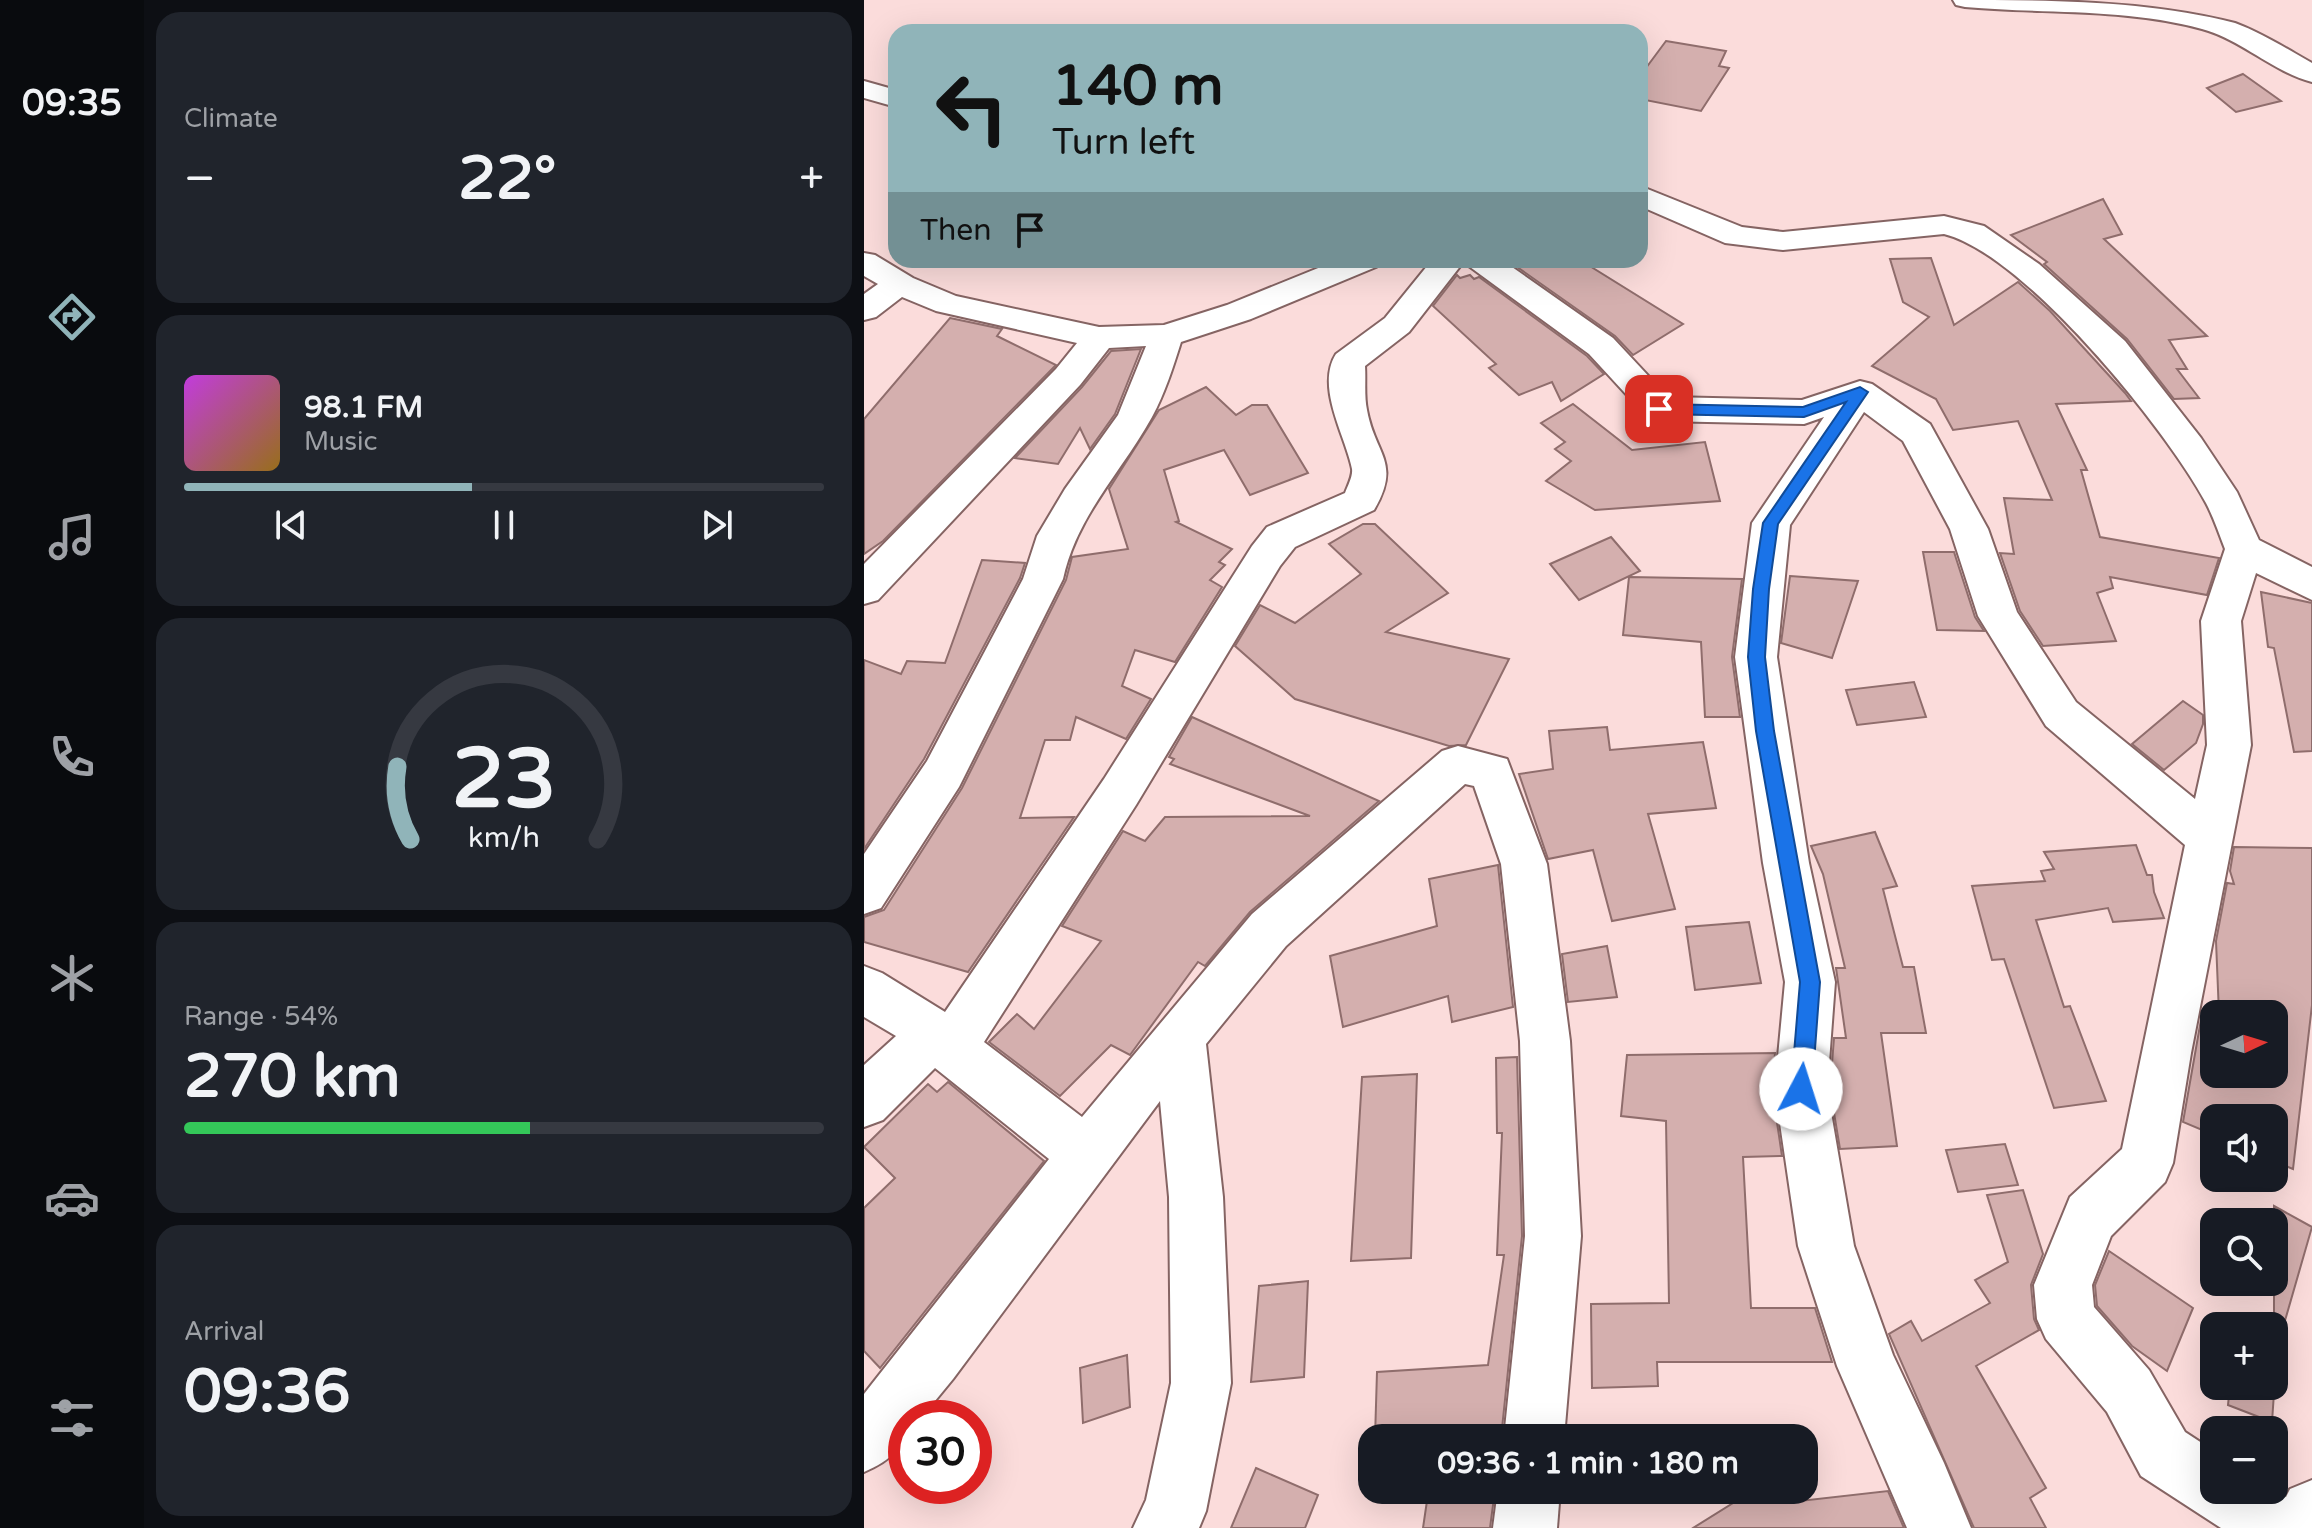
<!DOCTYPE html>
<html lang="en">
<head>
<meta charset="utf-8">
<style>
  body { margin:0; font-family:"Varela Round",sans-serif; background:#20242c; color:#f1f3f6; height:100vh; display:flex; flex-direction:column; font-size:30px; white-space:nowrap }
  * { box-sizing:border-box; margin:0 }
  p { font-size:26px; color:#9ea1a6 }
  .icon { flex:none; width:44px; height:44px; fill:none; stroke:currentColor; stroke-width:2; stroke-linecap:round; stroke-linejoin:round }
  .map { position:relative; flex:1; overflow:hidden }
  .details { display:flex; flex-direction:column; gap:12px; padding:12px; background:#0d0f14; width:720px }
  .details>* { flex:none }
  .top-card { position:absolute; left:24px; top:24px; width:760px; height:244px; border-radius:24px; box-shadow:0 8px 32px #0002; background:#90b4b9; color:#111; overflow:hidden }
  .needle { width:52px; rotate:86deg }
  .tools { position:absolute; left:1336px; top:1000px; display:grid; gap:16px }
  .tools a { display:grid; place-items:center; width:88px; height:88px; border-radius:16px; background:#171b24; box-shadow:0 8px 32px #0002; font-size:40px }
  .speed { position:absolute; left:24px; top:1400px; display:flex; gap:16px; font-size:40px; font-weight:700; text-align:center }
  .speed>* { display:grid; place-content:center; width:104px; height:104px; border-radius:50%; background:#171b24; box-shadow:0 8px 32px #0002; line-height:1 }
  .speed .limit { border:12px solid #d22; background:#fff; color:#111 }
  .pin { position:absolute; display:grid; place-items:center; width:68px; height:68px; color:#fff; margin:-34px; border-radius:16px; box-shadow:0 4px 12px #0006 }
  .me { position:absolute; width:88px; margin:-44px; rotate:5deg; stroke-linejoin:round; filter:drop-shadow(0 0 6px #0008) }
  .turn { display:flex; align-items:center; gap:28px; height:168px; padding:0 32px; font-size:36px }
  .turn .icon { width:104px; height:104px; stroke-width:2.5 }
  .turn b { display:block; font-size:56px; line-height:68px }
  .then { display:flex; align-items:center; height:76px; padding:0 32px; background:#0003; gap:16px; font-size:30px }
  .big { font-size:60px; font-weight:700; line-height:1.1 }
  .details .tile { flex:1; display:flex; flex-direction:column; justify-content:center; gap:12px; min-width:0; padding:0 28px; border-radius:24px; background:#20242c }
  .details .dial { align-items:center; gap:0 }
  .dial svg { height:208px; overflow:visible; fill:none; stroke:#363941; stroke-width:7; stroke-linecap:round; text-anchor:middle }
  .dial text { fill:#f1f3f6; stroke:none }
  .song { display:flex; align-items:center; gap:24px }
  .cover { width:96px; height:96px; border-radius:12px; background:linear-gradient(135deg,hsl(290 70% 55%),hsl(40 70% 35%)) }
  .played { height:8px; border-radius:4px; background:linear-gradient(90deg,#90b4b9 45%,#363941 45%) }
  .keys { display:flex; justify-content:space-around; direction:ltr }
  .heat { display:flex; justify-content:space-between; align-items:center; font-size:44px; direction:ltr }
  .charge { height:12px; border-radius:6px; background:linear-gradient(90deg,#34c759 54%,#363941 0) }
  .trip { position:absolute; left:494px; top:1424px; width:460px; height:80px; border-radius:24px; background:#171b24; box-shadow:0 8px 32px #0002; font-weight:700; line-height:80px; text-align:center }
  main { display:flex; flex:1; min-height:0 }
  .dock { display:flex; flex-direction:column; width:144px; justify-content:space-around; align-items:center; background:#090b0e; color:#9ea1a6 }
  .dock .icon { width:56px; height:56px }
  .dock .current { color:#90b4b9 }
  .dock b { font-size:36px; color:#f1f3f6 }
  .map>svg:first-child { display:block }
</style>
</head>
<body>
<main>
<nav class="dock">
<b>09:35</b>
<svg class="icon current" aria-label="directions" viewBox="0 0 24 24"><path d="M12 3l9 9-9 9-9-9zM9 14v-3h6M13 9l2 2-2 2"/></svg>
<svg class="icon" aria-label="music" viewBox="0 0 24 24"><path d="M9 18V5l10-2v13"/><circle cx="6" cy="18" r="3"/><circle cx="16" cy="16" r="3"/></svg>
<svg class="icon" aria-label="phone" viewBox="0 0 24 24"><path d="M5 4h4l2 5-3 2q2 4 5 5l2-3 5 2v4C11 20 4 13 5 4z"/></svg>
<svg class="icon" aria-label="climate" viewBox="0 0 24 24"><path d="M12 3v18M4 7l16 10M4 17L20 7"/></svg>
<svg class="icon" aria-label="car" viewBox="0 0 24 24"><path d="M5 17H2v-5l4-1 3-4h7l3 4 3 1v5h-3M9 17h6M6 11h13"/><circle cx="7" cy="17" r="2"/><circle cx="17" cy="17" r="2"/></svg>
<svg class="icon" aria-label="filters" viewBox="0 0 24 24"><path d="M4 7h16M4 17h16"/><circle cx="9" cy="7" r="2"/><circle cx="15" cy="17" r="2"/></svg>
</nav>
<section class="details">
<div class="tile"><p>Climate</p>
<div class="heat"><a>−</a><b class="big">22°</b><a>+</a></div>
</div>
<div class="tile">
<div class="song"><i class="cover"></i><div><b>98.1 FM</b><p>Music</p></div></div>
<div class="played"></div>
<div class="keys"><svg class="icon" aria-label="previous" viewBox="0 0 24 24"><path d="M18 5L8 12l10 7zM5 5v14"/></svg><svg class="icon" aria-label="pause" viewBox="0 0 24 24"><path d="M8 5v14M16 5v14"/></svg><svg class="icon" aria-label="next" viewBox="0 0 24 24"><path d="M6 5l10 7-10 7zM19 5v14"/></svg></div>
</div>
<div class="tile dial"><svg viewBox="0 0 100 80">
<path d="M14 69A42 42 0 1 1 86 69"/>
<path d="M14 69A42 42 0 0 1 9 41" stroke="#90b4b9"/>
<text x="50" y="56" font-size="32" font-weight="700">23</text>
<text x="50" y="72" font-size="11">km/h</text>
</svg></div>
<div class="tile"><p>Range · 54%</p><b class="big">270 km</b><div class="charge"></div></div>
<div class="tile"><p>Arrival</p><b class="big">09:36</b></div>
</section>
<div class="map">
<svg width="1448" height="1528" viewBox="0 0 1448 1528">
  <rect width="100%" height="100%" fill="#fbdcdb"/>
  <g fill="#d4afae" stroke="#8f6d6c" stroke-width="2">
    <polygon points="802,41 862,51 855,66 865,68 837,111 776,99 776,76"/>
    <polygon points="1379,74 1417,101 1372,112 1343,88"/>
    <polygon points="1239,199 1258,234 1240,239 1343,336 1305,340 1323,369 1313,369 1335,398 1310,399 1263,339 1180,264 1183,262 1147,235"/>
    <polygon points="1067,258 1090,325 1154,282 1186,311 1261,393 1267,401 1192,404 1223,470 1217,470 1236,537 1355,558 1343,595 1246,577 1249,588 1233,593 1252,641 1179,646 1156,611 1136,553 1150,554 1140,498 1188,500 1154,421 1089,430 1072,399 1008,366 1065,317 1039,302 1026,259"/>
    <polygon points="651,260 716,260 819,324 769,355 751,336 646,262"/>
    <polygon points="593,275 596,278 606,275 610,279 615,277 723,356 740,374 697,401 688,382 655,395 625,368 632,364 569,306"/>
    <polygon points="86,318 138,329 133,336 192,365 19,541 0,554 0,419"/>
    <polygon points="277,349 251,414 226,449 216,428 194,464 151,458 218,387 247,351"/>
    <polygon points="342,387 372,415 388,405 403,405 444,473 386,495 360,450 300,470 315,521 312,522 368,549 355,562 361,565 346,580 358,587 311,662 271,650 258,686 287,699 262,739 212,717 206,740 181,740 156,818 210,817 104,972 0,942 0,917 20,910 98,788 202,580 208,557 264,549 245,489 295,410"/>
    <polygon points="709,404 768,450 841,442 856,501 731,510 682,481 707,461 691,449 701,442 677,423"/>
    <polygon points="499,524 511,524 584,593 522,632 645,659 602,745 585,746 431,699 371,646 396,605 431,623 497,574 465,544"/>
    <polygon points="747,537 776,571 715,600 686,564"/>
    <polygon points="1059,552 1090,552 1111,617 1120,631 1073,630"/>
    <polygon points="118,560 161,563 156,578 60,759 0,849 0,660 37,674 43,661 81,663"/>
    <polygon points="926,576 994,581 968,658 917,643"/>
    <polygon points="765,577 878,579 868,657 876,717 841,717 837,642 759,635"/>
    <polygon points="1397,592 1448,603 1448,751 1430,752 1410,648 1404,647"/>
    <polygon points="1050,682 1062,717 993,725 982,690"/>
    <polygon points="1319,701 1339,715 1339,724 1332,743 1300,770 1268,744"/>
    <polygon points="328,717 515,801 386,912 341,966 334,962 266,1055 247,1045 196,1096 125,1042 153,1014 170,1029 237,941 198,926 259,831 281,841 301,817 446,816 306,764 310,759 305,757"/>
    <polygon points="743,727 746,750 839,742 852,808 784,814 811,909 748,921 729,850 684,859 655,774 689,769 685,731"/>
    <polygon points="1011,832 1033,886 1019,889 1039,967 1050,967 1062,1033 1017,1033 1033,1146 976,1149 966,1089 970,1038 982,1038 972,968 981,968 959,874 947,846"/>
    <polygon points="1272,845 1283,875 1288,875 1290,892 1300,918 1249,922 1244,908 1172,920 1200,1007 1206,1006 1242,1101 1190,1108 1140,959 1128,960 1108,886 1181,881 1177,871 1190,869 1180,852"/>
    <polygon points="1370,847 1448,848 1448,1005 1429,1169 1410,1161 1410,1118 1350,1118 1350,1135 1319,1122 1338,1014 1350,1045 1350,1074 1410,1074 1410,1014 1355,1014 1352,941 1363,883 1370,884 1366,871"/>
    <polygon points="634,865 649,1007 588,1022 584,996 479,1027 466,956 573,926 565,879"/>
    <polygon points="885,922 897,983 831,990 822,927"/>
    <polygon points="743,946 753,997 704,1002 698,954"/>
    <polygon points="911,1053 908,1089 918,1156 879,1157 887,1308 951,1308 968,1362 793,1362 794,1386 728,1388 727,1304 805,1303 802,1121 757,1116 763,1055"/>
    <polygon points="653,1057 658,1236 637,1438 511,1438 513,1372 624,1365 640,1255 633,1255 638,1133 633,1133 632,1058"/>
    <polygon points="553,1074 547,1258 487,1261 498,1077"/>
    <polygon points="84,1082 180,1161 16,1368 0,1351 0,1208 31,1178 0,1147 64,1084 73,1092"/>
    <polygon points="1141,1144 1154,1185 1094,1192 1082,1150"/>
    <polygon points="1159,1190 1179,1254 1167,1285 1170,1319 1175,1330 1112,1366 1182,1488 1166,1498 1182,1528 1110,1528 1025,1334 1047,1321 1058,1341 1126,1303 1111,1280 1144,1262 1123,1195"/>
    <polygon points="1410,1206 1448,1227 1420,1324 1410,1323"/>
    <polygon points="1245,1251 1329,1308 1303,1371 1268,1346 1233,1306 1231,1285"/>
    <polygon points="444,1281 440,1377 387,1382 395,1286"/>
    <polygon points="1410,1336 1413,1337 1413,1349 1408,1422 1364,1405 1366,1386 1410,1386"/>
    <polygon points="263,1355 266,1407 219,1423 216,1368"/>
    <polygon points="392,1468 454,1495 441,1528 367,1528"/>
    <polygon points="509,1490 631,1490 626,1528 559,1528 564,1494 509,1499"/>
    <polygon points="890,1490 930,1490 936,1501 1024,1491 1040,1528 829,1528"/>
  </g>
  <g fill="none" stroke-linecap="round" stroke-linejoin="round">
    <g stroke="#856463" stroke-width="4">
      <g id="minor">
        <path d="M 1089,0 C 1181,0 1283,0 1371,23 C 1398,33 1423,49 1448,63 L 1448,82 C 1409,72 1378,40 1338,29 C 1262,8 1179,14 1101,7 L 1092,5 Z"/>
        <polygon points="0,81 32,90 32,107 0,98"/>
        <path d="M 776,186 L 878,227 L 919,232 L 1080,216 L 1120,226 L 1175,264 L 1261,341 L 1337,438 L 1373,492 L 1395,540 L 1448,567 L 1448,600 L 1392,573 L 1377,621 L 1387,745 L 1327,1053 L 1309,1163 L 1301,1182 L 1247,1236 L 1228,1285 L 1230,1307 L 1285,1370 L 1321,1432 L 1350,1451 L 1350,1490 L 1410,1489 L 1422,1497 L 1426,1489 L 1448,1480 L 1448,1528 L 1357,1528 L 1277,1476 L 1243,1412 L 1182,1339 L 1173,1319 L 1170,1285 L 1206,1197 L 1258,1149 L 1321,845 L 1182,726 L 1114,616 L 1086,529 L 1039,441 L 1000,412 L 926,525 L 913,657 L 945,863 L 971,982 L 963,1089 L 990,1246 L 1029,1355 L 1080,1463 L 1107,1528 L 1043,1528 L 973,1366 L 934,1246 L 911,1089 L 921,982 L 899,863 L 871,657 L 888,523 L 960,417 L 940,424 L 795,421 L 783,417 L 725,354 L 606,267 L 601,260 L 638,260 L 749,338 L 804,397 L 938,400 L 996,381 L 1008,384 L 1066,424 L 1124,529 L 1153,612 L 1212,702 L 1331,799 L 1343,745 L 1337,621 L 1361,549 C 1355,534 1350,518 1342,503 C 1303,430 1161,254 1080,234 L 919,250 L 861,243 L 776,206 Z"/>
        <path d="M 0,253 L 11,255 L 49,278 L 92,296 L 235,327 L 300,325 L 363,305 L 474,260 L 517,260 L 512,267 L 387,319 L 317,342 C 309,367 301,393 288,417 C 257,473 213,515 199,579 L 95,787 L 17,908 L 0,914 L 0,854 L 63,761 L 159,579 L 173,536 L 201,489 L 254,415 L 282,346 L 245,348 L 216,385 L 14,600 L 0,604 L 0,564 L 192,369 L 213,343 L 72,311 L 38,297 L 12,317 L 0,320 L 0,294 L 14,284 L 0,276 Z"/>
        <path d="M 568,260 L 601,260 L 545,332 L 501,366 C 502,380 500,396 503,410 C 511,455 538,462 510,510 L 431,547 L 416,566 L 272,805 L 120,1042 L 218,1117 L 388,914 L 578,751 L 594,746 L 643,759 L 683,864 L 706,1041 L 717,1236 L 700,1438 L 640,1438 L 661,1236 L 656,1041 L 637,864 L 610,786 L 601,784 L 422,946 L 342,1044 L 359,1197 L 367,1383 L 342,1511 L 335,1528 L 269,1528 L 282,1500 L 307,1383 L 305,1197 L 296,1101 L 89,1379 L 57,1418 L 42,1418 C 42,1448 27,1460 0,1472 L 0,1394 L 185,1159 L 71,1068 L 19,1120 L 0,1127 L 0,1065 L 32,1036 L 0,1017 L 0,966 L 18,973 L 81,1012 L 240,779 L 388,546 L 403,527 L 481,493 C 484,485 489,476 488,469 C 482,437 451,387 472,354 L 521,318 Z"/>
        <polygon points="634,1490 696,1490 693,1528 629,1528"/>
      </g>
    </g>
    <use href="#minor" fill="#fff" fill-rule="evenodd"/>
  </g>
  <polygon fill="#1a73e8" stroke="#114b97" stroke-width="2" points="996,387 1004,392 914,524 905,589 901,657 910,731 956,982 948,1089 945,1097 937,1100 930,1097 927,1089 936,982 892,731 884,657 889,589 899,523 982,402 940,417 795,414 788,409 795,404 939,407"/>
</svg>
<div class="tools">
<a><svg class="needle" viewBox="-14 -14 28 28"><path d="M0-13l5 13h-10z" fill="#e53935"/><path d="M0 13l5-13h-10z" fill="#9ea1a6"/></svg></a>
<a><svg class="icon" aria-label="sound" viewBox="0 0 24 24"><path d="M4 9h4l5-4v14l-5-4H4zM17 9q2 3 0 6"/></svg></a>
<a><svg class="icon" aria-label="search" viewBox="0 0 24 24"><circle cx="10" cy="10" r="6"/><path d="M15 15l6 6"/></svg></a>
<a>+</a>
<a>−</a>
</div>
<div class="speed"><div class="limit">30</div></div>
<div class="pin" style="left:795px;top:409px;background:#d93025"><svg class="icon" aria-label="arrive" viewBox="0 0 24 24"><path d="M6 21V4h12l-3 4 3 4H6"/></svg></div>
<svg class="me" style="left:937px;top:1089px" viewBox="-20 -20 40 40"><circle r="19" fill="#fff"/><path d="M0-13L10 11 0 6-10 11z" fill="#1a73e8"/></svg>
<div class="trip">09:36 · 1 min · 180 m</div>
<div class="top-card">
<div class="turn"><svg class="icon" aria-label="left" viewBox="0 0 24 24"><path d="M17 20v-9H6M10 6l-5 5 5 5"/></svg><div><b>140 m</b>Turn left</div></div>
<div class="then">Then<svg class="icon" aria-label="arrive" viewBox="0 0 24 24"><path d="M6 21V4h12l-3 4 3 4H6"/></svg></div>
</div>
</div>
</main>
</body>
</html>
